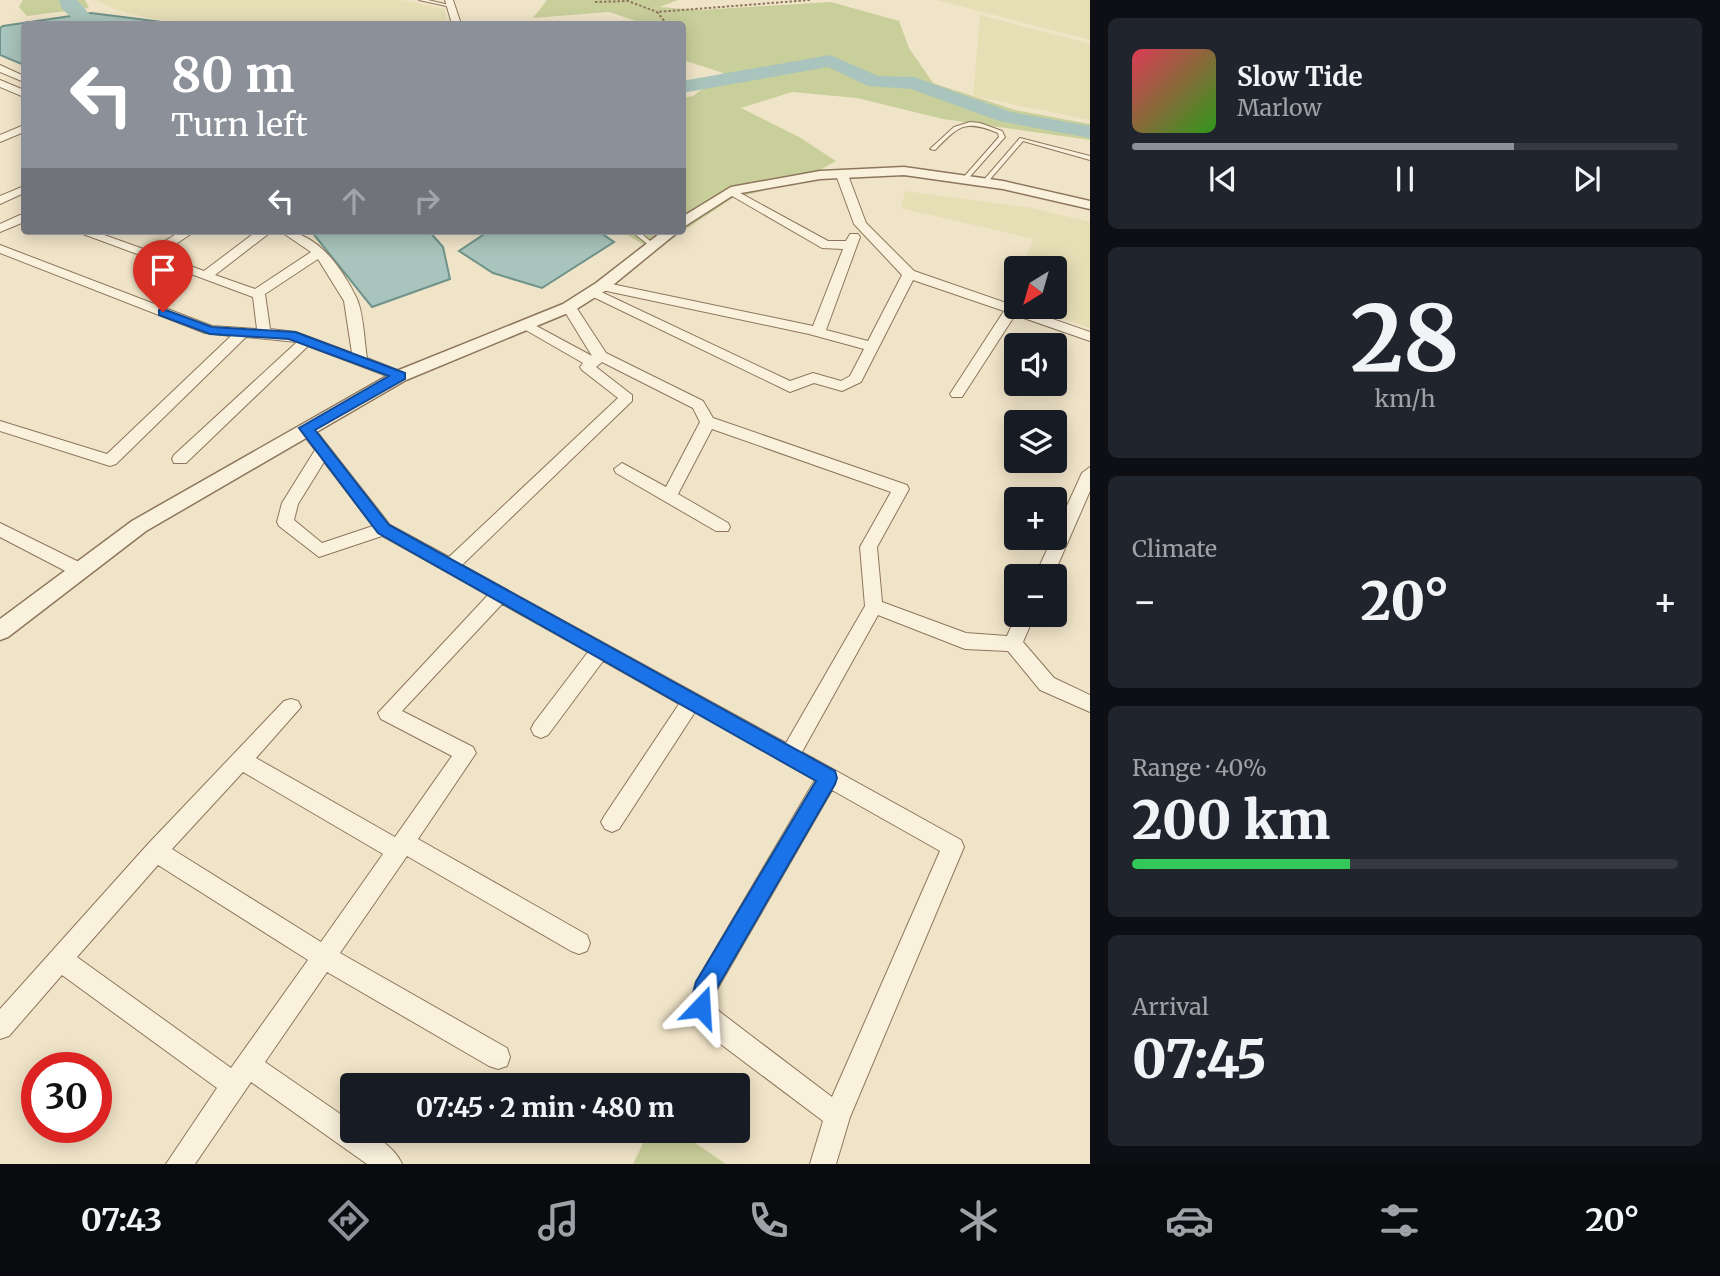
<!DOCTYPE html>
<html lang="en">
<head>
<meta charset="utf-8">
<style>
  body { margin:0; font-family:Merriweather,serif; background:#20242c; color:#f1f3f6; height:100vh; display:flex; flex-direction:column; font-size:26px; white-space:nowrap }
  * { box-sizing:border-box; margin:0 }
  p { font-size:23px; color:#9ea1a6 }
  .icon { flex:none; width:38px; height:38px; fill:none; stroke:currentColor; stroke-width:2; stroke-linecap:round; stroke-linejoin:round }
  .map { position:relative; flex:1; overflow:hidden }
  .side { display:flex; flex-direction:column; gap:18px; padding:18px; background:#0d0f14; width:630px }
  .side>* { flex:none }
  .banner { position:absolute; left:21px; top:21px; width:665px; height:214px; border-radius:7px; box-shadow:0 4px 18px #0003; background:#8c9099; color:#fff; overflow:hidden }
  .needle { width:46px; rotate:217deg }
  .buttons { position:absolute; left:1004px; top:256px; display:grid; gap:14px }
  .buttons a { display:grid; place-items:center; width:63px; height:63px; border-radius:7px; background:#171b24; box-shadow:0 4px 18px #0003; font-size:35px }
  .speed { position:absolute; left:21px; top:1052px; display:flex; gap:14px; font-size:35px; font-weight:700; text-align:center }
  .speed>* { display:grid; place-content:center; width:91px; height:91px; border-radius:50%; background:#171b24; box-shadow:0 4px 18px #0003; line-height:1 }
  .speed .limit { border:10px solid #d22; background:#fff; color:#111 }
  .pin { position:absolute; display:grid; place-items:center; width:60px; height:60px; color:#fff; margin:-72px -30px; border-radius:50% 50% 50% 0; rotate:-45deg; box-shadow:0 0 7px #0007 }
  .pin .icon { rotate:45deg }
  .me { position:absolute; width:77px; margin:-38px; rotate:20deg; stroke-linejoin:round; filter:drop-shadow(0 0 5px #0008) }
  .turn { display:flex; align-items:center; gap:24px; height:147px; padding:0 35px; font-size:32px }
  .turn .icon { width:91px; height:91px; stroke-width:2.5 }
  .turn b { display:block; font-size:49px; line-height:60px }
  .lanes { display:flex; align-items:center; height:66px; padding:0 35px; background:#0003; justify-content:center; gap:35px; direction:ltr }
  .lanes .off { opacity:.35 }
  .big { font-size:52px; font-weight:800; line-height:1.1 }
  .side .card { flex:1; display:flex; flex-direction:column; justify-content:center; gap:10px; min-width:0; padding:0 24px; border-radius:10px; background:#20242c }
  .side .dial { align-items:center; gap:0 }
  .dial b { font-size:91px; line-height:1 }
  .song { display:flex; align-items:center; gap:21px }
  .cover { width:84px; height:84px; border-radius:10px; background:linear-gradient(135deg,hsl(350 70% 55%),hsl(110 70% 35%)) }
  .played { height:7px; border-radius:4px; background:linear-gradient(90deg,#8c9099 70%,#363941 70%) }
  .keys { display:flex; justify-content:space-around; direction:ltr }
  .heat { display:flex; justify-content:space-between; align-items:center; font-size:38px; direction:ltr }
  .charge { height:10px; border-radius:5px; background:linear-gradient(90deg,#34c759 40%,#363941 0) }
  .trip { position:absolute; left:340px; top:1073px; width:410px; height:70px; border-radius:7px; background:#171b24; box-shadow:0 4px 18px #0003; font-weight:800; line-height:70px; text-align:center }
  .tab-bar { display:flex; height:112px; justify-content:space-around; align-items:center; background:#090b0e; color:#9ea1a6 }
  .tab-bar .icon { width:49px; height:49px }
  .tab-bar .selected { color:#8c9099 }
  .tab-bar b { font-size:32px; color:#f1f3f6 }
  main { display:flex; flex:1; min-height:0 }
  .map>svg:first-child { display:block }
</style>
</head>
<body>
<main>
<div class="map">
<svg width="1090" height="1164" viewBox="0 0 1090 1164">
  <rect width="100%" height="100%" fill="#f0e4c8"/>
  <g fill="#e6deb5">
    <polygon points="95,0 401,0 445,9 447,24 195,24 149,18 114,9"/>
    <polygon points="938,0 1090,0 1090,40 937,0"/>
    <polygon points="980,15 1090,44 1090,120 973,96"/>
    <polygon points="905,191 1032,208 1090,222 1090,328 1023,306 1055,306 1055,268 1021,268 1034,239 901,208"/>
  </g>
  <g fill="#c9cf9b">
    <polygon points="23,0 85,0 89,8 27,16 19,7"/>
    <polygon points="547,0 678,0 660,7 700,10 831,2 899,21 909,48 933,83 1015,110 1090,124 1090,140 943,119 857,98 792,92 741,108 799,137 836,161 800,181 731,199 654,251 621,231 682,231 683,98 693,96 723,73 683,60 682,24 645,24 609,12 533,18"/>
    <polygon points="649,1131 677,1131 726,1164 633,1164"/>
  </g>
  <g fill="#a9c4bc" stroke="#6f938a" stroke-width="2">
    <polygon points="91,13 178,24 24,24 24,65 0,55 0,28 3,26"/>
    <polygon points="311,231 429,231 443,247 450,279 372,307"/>
    <polygon points="489,231 598,231 614,242 542,288 493,273 459,251"/>
  </g>
  <g fill="none" stroke-linecap="round" stroke-linejoin="round">
    <g fill="#a9c4bc" fill-rule="evenodd">
      <polygon points="59,0 77,0 92,17 112,19 121,24 79,24 62,9"/>
      <polygon points="830,55 878,76 914,77 1011,112 1090,126 1090,138 999,121 911,89 868,86 828,67 682,93 682,81"/>
    </g>
    <g stroke="#8d765c" stroke-width="2">
      <g id="service">
        <polygon points="419,0 428,0 453,6 451,7"/>
        <path d="M 970,122 L 980,123 L 1002,131 L 1005,137 L 966,181 L 964,182 L 961,180 L 962,179 L 999,137 L 998,133 C 964,119 959,126 935,150 L 930,149 L 954,127 Z"/>
        <polygon points="1020,138 1090,156 1090,160 1023,141 986,184 982,184 982,182"/>
        <polygon points="631,231 638,231 655,245 650,246"/>
      </g>
    </g>
    <g stroke="#8d765c" stroke-width="2">
      <g id="minor">
        <polygon points="445,0 453,0 461,24 452,24"/>
        <polygon points="0,65 24,76 24,82 0,72"/>
        <polygon points="0,80 24,90 24,97 0,87"/>
        <polygon points="24,125 24,132 0,142 0,135"/>
        <polygon points="842,172 848,175 866,223 914,271 1090,332 1090,341 1015,315 962,397 952,397 950,394 1004,311 913,280 861,382 842,391 814,383 790,392 585,293 592,289 597,290 790,381 813,373 841,381 850,376 864,349 809,334 602,290 595,286 602,282 813,326 843,249 822,248 727,193 725,191 731,188 828,241 846,241 850,234 858,234 860,237 826,330 868,341 902,275 854,224 836,175"/>
        <polygon points="24,186 24,193 0,204 0,196"/>
        <polygon points="20,215 24,215 24,222 0,232 0,224"/>
        <path d="M 75,231 L 93,231 L 149,251 L 181,231 L 195,231 L 160,255 L 204,271 L 257,231 L 272,231 L 215,275 L 255,289 L 311,252 L 280,231 C 317,231 342,268 357,299 C 364,316 364,340 367,358 L 405,373 L 407,376 L 400,381 L 395,379 L 308,346 L 186,463 L 174,463 L 172,459 L 174,455 L 297,342 L 246,337 L 116,464 L 110,466 L 0,431 L 0,421 L 107,454 L 231,336 L 205,333 L 0,253 L 0,245 L 212,326 L 257,329 L 253,297 ZM 318,259 L 344,301 L 352,353 L 296,332 L 270,329 L 265,294 Z"/>
        <path d="M 569,303 L 574,304 L 606,353 L 703,401 L 713,418 L 907,485 L 909,489 L 877,547 L 882,602 L 966,633 L 1007,636 L 1017,614 L 1035,614 L 1023,642 L 1054,678 L 1090,695 L 1090,712 L 1040,690 L 1008,651 L 965,649 L 878,615 L 802,752 L 961,840 L 964,847 L 850,1117 L 836,1164 L 810,1164 L 823,1121 L 702,1030 L 689,1007 L 696,982 L 815,780 L 695,712 L 619,829 L 612,832 L 605,829 L 601,822 L 605,815 L 679,704 L 603,661 L 548,735 L 541,738 L 534,735 L 531,729 L 534,723 L 588,652 L 502,604 L 402,711 L 473,747 L 476,753 L 418,839 L 587,935 L 590,943 L 587,951 L 579,954 L 571,951 L 407,856 L 340,953 L 507,1048 L 510,1057 L 507,1066 L 498,1069 L 489,1066 L 327,972 L 265,1062 L 352,1122 L 352,1130 C 370,1130 395,1147 402,1164 L 367,1164 L 251,1082 L 195,1164 L 166,1164 L 217,1088 L 62,975 L 9,1036 L 0,1039 L 0,1009 L 148,844 L 284,701 L 291,699 L 298,701 L 301,707 L 256,758 L 395,837 L 452,756 L 381,719 L 378,713 L 488,595 L 382,536 L 319,557 L 279,526 L 277,522 L 282,503 L 315,450 L 298,428 L 306,423 L 311,424 L 390,525 L 449,557 L 618,398 L 582,370 L 580,367 L 583,363 L 517,325 L 519,322 L 529,322 L 592,356 L 562,307 ZM 602,362 L 693,408 L 700,422 L 666,487 L 622,463 L 614,469 L 616,473 L 716,531 L 728,531 L 730,527 L 728,523 L 678,494 L 712,429 L 891,492 L 860,547 L 865,606 L 786,743 L 462,565 L 632,401 L 632,395 L 596,367 ZM 324,462 L 373,526 L 322,543 L 294,520 L 298,504 ZM 243,772 L 383,854 L 321,942 L 172,849 ZM 832,790 L 940,851 L 832,1097 L 720,1012 L 713,1004 L 715,993 ZM 158,865 L 308,960 L 231,1068 L 77,957 Z"/>
        <polygon points="1090,467 1090,491 1053,576 1035,576 1082,473"/>
        <polygon points="0,523 85,565 88,570 85,575 73,575 0,537"/>
      </g>
    </g>
    <g stroke="#8d765c" stroke-width="3">
      <g id="tertiary">
        <polygon points="904,167 1003,181 1090,201 1090,209 1003,189 904,175 820,179 735,194 682,228 682,217 731,187 820,171"/>
        <polygon points="663,231 679,231 608,289 575,310 406,380 146,531 8,637 0,640 0,619 132,521 394,372 563,304 596,283"/>
      </g>
    </g>
    <g stroke="#8d765c" stroke-width="2" stroke-dasharray="2.5 2" stroke-linecap="butt">
      <polyline points="595,2 628,1 657,12"/>
      <polyline points="667,24 657,12 810,0"/>
    </g>
    <use href="#service" fill="#faf1dc" fill-rule="evenodd"/>
    <use href="#minor" fill="#faf1dc" fill-rule="evenodd"/>
    <use href="#tertiary" fill="#faf1dc" fill-rule="evenodd"/>
  </g>
  <polygon fill="#1a73e8" stroke="#114b97" stroke-width="2" points="163,309 212,327 295,332 405,373 405,379 315,430 389,525 835,771 837,778 835,784 714,993 709,1015 701,1018 693,1015 690,1007 696,982 816,781 378,533 299,428 389,376 289,339 210,334 159,315 159,310"/>
</svg>
<div class="buttons">
<a><svg class="needle" viewBox="-14 -14 28 28"><path d="M0-13l5 13h-10z" fill="#e53935"/><path d="M0 13l5-13h-10z" fill="#9ea1a6"/></svg></a>
<a><svg class="icon" aria-label="sound" viewBox="0 0 24 24"><path d="M4 9h4l5-4v14l-5-4H4zM17 9q2 3 0 6"/></svg></a>
<a><svg class="icon" aria-label="layers" viewBox="0 0 24 24"><path d="M12 4l9 5-9 5-9-5zM3 14l9 5 9-5"/></svg></a>
<a>+</a>
<a>−</a>
</div>
<div class="speed"><div class="limit">30</div></div>
<div class="pin" style="left:163px;top:312px;background:#d93025"><svg class="icon" aria-label="arrive" viewBox="0 0 24 24"><path d="M6 21V4h12l-3 4 3 4H6"/></svg></div>
<svg class="me" style="left:701px;top:1007px" viewBox="-20 -20 40 40"><path d="M0-17L14 15 0 8-14 15z" fill="#1a73e8" stroke="#fff" stroke-width="4"/></svg>
<div class="trip">07:45 · 2 min · 480 m</div>
<div class="banner">
<div class="turn"><svg class="icon" aria-label="left" viewBox="0 0 24 24"><path d="M17 20v-9H6M10 6l-5 5 5 5"/></svg><div><b>80 m</b>Turn left</div></div>
<div class="lanes"><svg class="icon" aria-label="left" viewBox="0 0 24 24"><path d="M17 20v-9H6M10 6l-5 5 5 5"/></svg><svg class="icon off" aria-label="ahead" viewBox="0 0 24 24"><path d="M12 20V5M6 11l6-6 6 6"/></svg><svg class="icon off" aria-label="right" viewBox="0 0 24 24"><path d="M7 20v-9h11M14 6l5 5-5 5"/></svg></div>
</div>
</div>
<section class="side">
<div class="card">
<div class="song"><i class="cover"></i><div><b>Slow Tide</b><p>Marlow</p></div></div>
<div class="played"></div>
<div class="keys"><svg class="icon" aria-label="previous" viewBox="0 0 24 24"><path d="M18 5L8 12l10 7zM5 5v14"/></svg><svg class="icon" aria-label="pause" viewBox="0 0 24 24"><path d="M8 5v14M16 5v14"/></svg><svg class="icon" aria-label="next" viewBox="0 0 24 24"><path d="M6 5l10 7-10 7zM19 5v14"/></svg></div>
</div>
<div class="card dial"><b>28</b><p>km/h</p></div>
<div class="card"><p>Climate</p>
<div class="heat"><a>−</a><b class="big">20°</b><a>+</a></div>
</div>
<div class="card"><p>Range · 40%</p><b class="big">200 km</b><div class="charge"></div></div>
<div class="card"><p>Arrival</p><b class="big">07:45</b></div>
</section>
</main>
<nav class="tab-bar">
<b>07:43</b>
<svg class="icon selected" aria-label="directions" viewBox="0 0 24 24"><path d="M12 3l9 9-9 9-9-9zM9 14v-3h6M13 9l2 2-2 2"/></svg>
<svg class="icon" aria-label="music" viewBox="0 0 24 24"><path d="M9 18V5l10-2v13"/><circle cx="6" cy="18" r="3"/><circle cx="16" cy="16" r="3"/></svg>
<svg class="icon" aria-label="phone" viewBox="0 0 24 24"><path d="M5 4h4l2 5-3 2q2 4 5 5l2-3 5 2v4C11 20 4 13 5 4z"/></svg>
<svg class="icon" aria-label="climate" viewBox="0 0 24 24"><path d="M12 3v18M4 7l16 10M4 17L20 7"/></svg>
<svg class="icon" aria-label="car" viewBox="0 0 24 24"><path d="M5 17H2v-5l4-1 3-4h7l3 4 3 1v5h-3M9 17h6M6 11h13"/><circle cx="7" cy="17" r="2"/><circle cx="17" cy="17" r="2"/></svg>
<svg class="icon" aria-label="filters" viewBox="0 0 24 24"><path d="M4 7h16M4 17h16"/><circle cx="9" cy="7" r="2"/><circle cx="15" cy="17" r="2"/></svg>
<b>20°</b>
</nav>
</body>
</html>
